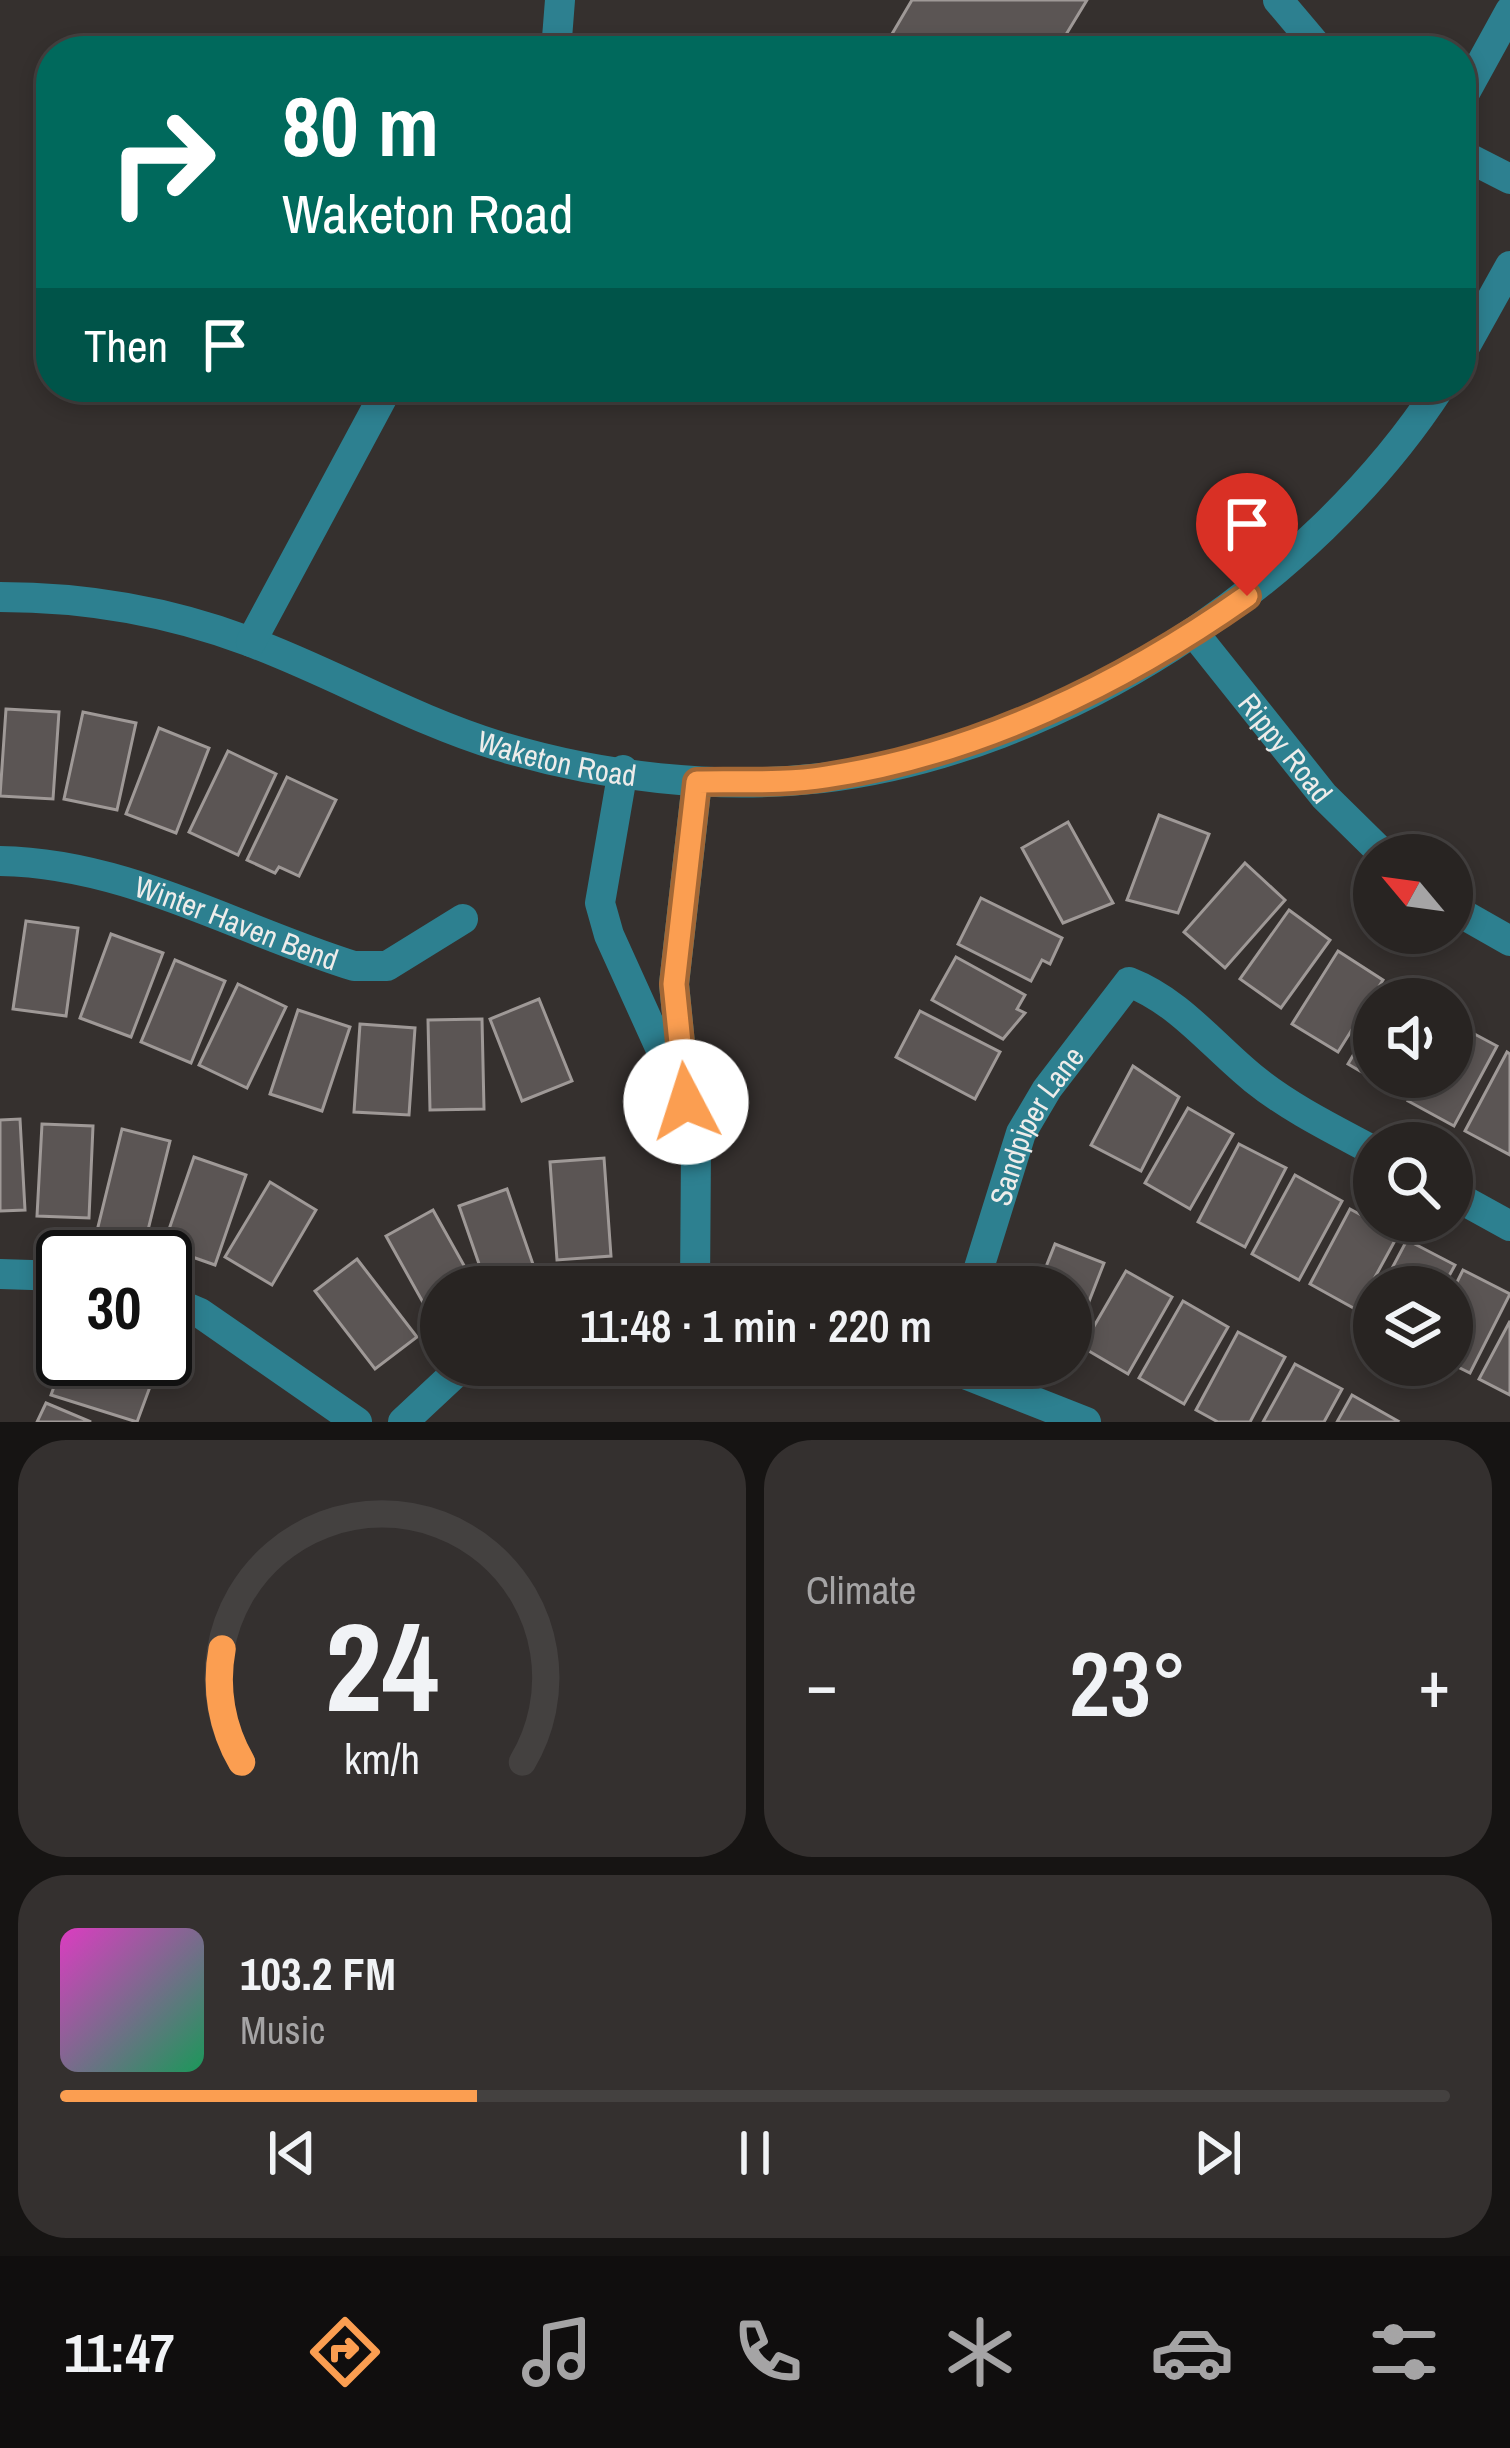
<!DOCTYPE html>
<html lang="en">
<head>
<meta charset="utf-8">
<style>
  body { margin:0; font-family:"Archivo Narrow",sans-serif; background:#34302f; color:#f1f3f6; height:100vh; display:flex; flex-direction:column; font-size:45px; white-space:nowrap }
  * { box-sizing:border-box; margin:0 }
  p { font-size:39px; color:#a5a4a5 }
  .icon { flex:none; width:66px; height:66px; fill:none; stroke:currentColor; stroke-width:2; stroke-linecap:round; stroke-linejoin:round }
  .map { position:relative; height:1422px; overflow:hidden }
  .drawer { display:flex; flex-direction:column; gap:18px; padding:18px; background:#161413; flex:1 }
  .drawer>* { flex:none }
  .banner { position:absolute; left:36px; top:36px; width:1440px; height:366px; border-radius:48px; box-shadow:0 6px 18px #0003,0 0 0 3px #444140; background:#00695c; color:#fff; overflow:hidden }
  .needle { width:78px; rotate:299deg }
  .controls { position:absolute; left:1353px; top:834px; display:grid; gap:24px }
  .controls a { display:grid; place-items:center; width:120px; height:120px; border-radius:50%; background:#282422; box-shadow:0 6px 18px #0003,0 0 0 3px #444140; font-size:60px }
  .speed { position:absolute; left:36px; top:1230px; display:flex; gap:24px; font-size:60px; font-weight:700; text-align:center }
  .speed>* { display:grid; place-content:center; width:156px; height:156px; border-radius:50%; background:#282422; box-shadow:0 6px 18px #0003,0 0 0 3px #444140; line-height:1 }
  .speed .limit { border:6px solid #111; border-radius:18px; background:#fff; color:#111 }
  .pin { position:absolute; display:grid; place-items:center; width:102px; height:102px; color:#fff; margin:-123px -51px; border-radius:50% 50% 50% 0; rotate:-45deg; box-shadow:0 0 12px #0007 }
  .pin .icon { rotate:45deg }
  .me { position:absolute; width:132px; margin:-66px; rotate:355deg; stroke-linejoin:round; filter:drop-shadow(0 0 9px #0008) }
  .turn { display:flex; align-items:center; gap:42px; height:252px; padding:0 48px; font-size:54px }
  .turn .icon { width:156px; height:156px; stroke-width:2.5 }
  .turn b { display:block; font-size:84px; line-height:102px }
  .then { display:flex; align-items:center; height:114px; padding:0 48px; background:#0003; gap:24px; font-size:45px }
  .big { font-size:90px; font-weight:600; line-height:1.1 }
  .drawer .widget { flex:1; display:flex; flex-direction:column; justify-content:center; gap:18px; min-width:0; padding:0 42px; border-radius:48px; background:#34302f }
  .drawer .dial { align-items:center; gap:0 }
  .dial svg { height:312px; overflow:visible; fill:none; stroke:#444140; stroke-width:7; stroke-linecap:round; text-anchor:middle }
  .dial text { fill:#f1f3f6; stroke:none }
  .song { display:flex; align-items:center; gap:36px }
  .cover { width:144px; height:144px; border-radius:18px; background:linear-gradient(135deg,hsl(310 70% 55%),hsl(150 70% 35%)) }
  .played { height:12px; border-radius:6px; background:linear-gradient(90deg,#fb9e51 30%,#444140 30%) }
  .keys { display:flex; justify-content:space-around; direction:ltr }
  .heat { display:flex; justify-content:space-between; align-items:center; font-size:66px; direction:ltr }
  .drawer .tiles { flex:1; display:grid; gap:18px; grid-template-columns:1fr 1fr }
  .widget:last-child { grid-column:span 2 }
  .trip { position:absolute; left:420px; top:1266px; width:672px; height:120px; border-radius:60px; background:#282422; box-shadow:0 6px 18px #0003,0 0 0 3px #444140; font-weight:600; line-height:120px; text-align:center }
  .menu { display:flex; height:192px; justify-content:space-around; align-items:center; background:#100e0e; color:#a5a4a5 }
  .menu .icon { width:84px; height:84px }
  .menu .on { color:#fb9e51 }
  .menu b { font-size:54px; color:#f1f3f6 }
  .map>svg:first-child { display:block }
</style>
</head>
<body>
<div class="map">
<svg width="1510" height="1422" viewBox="0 0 1510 1422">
  <rect width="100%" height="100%" fill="#35302e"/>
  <g fill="#5b5554" stroke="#9f9997" stroke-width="3">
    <polygon points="912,0 1087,0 1056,51 882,51"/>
    <polygon points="6,709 59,712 53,799 0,796"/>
    <polygon points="83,712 136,723 117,810 64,799"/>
    <polygon points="159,728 209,748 176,833 126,814"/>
    <polygon points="228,751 276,774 238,855 189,832"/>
    <polygon points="287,777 336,800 299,876 279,867 275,873 247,860"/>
    <polygon points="1159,815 1209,834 1178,913 1127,900"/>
    <polygon points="1068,822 1113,903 1063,923 1022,848"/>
    <polygon points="1245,863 1285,900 1225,968 1184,932"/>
    <polygon points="981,898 1062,938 1050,964 1042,960 1031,981 958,944"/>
    <polygon points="1289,910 1330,940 1281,1008 1240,979"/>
    <polygon points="26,921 78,928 66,1016 13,1009"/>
    <polygon points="111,934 163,953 131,1037 80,1018"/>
    <polygon points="1338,951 1383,980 1338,1052 1292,1024"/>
    <polygon points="956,957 1025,995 1017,1009 1025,1013 1003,1039 932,1000"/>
    <polygon points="175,960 225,981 191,1063 141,1042"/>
    <polygon points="238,984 286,1007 247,1088 199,1065"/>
    <polygon points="539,999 572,1081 522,1101 490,1019"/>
    <polygon points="298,1010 350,1027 322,1111 270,1094"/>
    <polygon points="920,1011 1000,1052 975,1099 896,1057"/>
    <polygon points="482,1019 484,1109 430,1110 428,1020"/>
    <polygon points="1374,1020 1374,1077 1402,1077 1394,1091 1348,1064"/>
    <polygon points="1452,1022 1497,1046 1454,1126 1408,1101 1421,1077 1452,1077"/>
    <polygon points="360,1024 415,1028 409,1115 354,1112"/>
    <polygon points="1507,1052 1510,1054 1510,1155 1465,1131"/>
    <polygon points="1133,1066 1179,1097 1141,1171 1091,1145"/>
    <polygon points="1188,1108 1233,1134 1190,1209 1145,1183"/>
    <polygon points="20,1119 25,1210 0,1211 0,1120"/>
    <polygon points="42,1124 93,1126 89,1218 37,1216"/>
    <polygon points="122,1129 170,1141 147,1234 124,1229 122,1237 97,1231"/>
    <polygon points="1239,1144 1286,1168 1245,1247 1198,1222"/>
    <polygon points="194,1157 246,1175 215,1265 181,1253 184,1244 166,1238"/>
    <polygon points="604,1158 611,1256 557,1260 550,1162"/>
    <polygon points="1295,1175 1342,1201 1299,1280 1252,1254"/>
    <polygon points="270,1182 316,1210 272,1285 225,1257"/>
    <polygon points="507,1189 535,1270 511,1278 513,1285 508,1287 487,1287 459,1206"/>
    <polygon points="1350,1209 1398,1235 1357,1310 1310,1284"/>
    <polygon points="433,1210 476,1287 441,1287 441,1309 430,1315 386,1236"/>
    <polygon points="1407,1240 1455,1265 1443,1287 1382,1287"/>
    <polygon points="1055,1244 1104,1263 1074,1340 1071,1287 1038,1287"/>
    <polygon points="357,1259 417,1337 375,1369 315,1291"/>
    <polygon points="1463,1270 1510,1294 1470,1373 1452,1364 1452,1292"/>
    <polygon points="1126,1271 1172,1297 1128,1374 1082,1347"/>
    <polygon points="1183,1301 1228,1327 1184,1404 1139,1378"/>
    <polygon points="1510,1321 1510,1395 1479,1379"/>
    <polygon points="1238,1332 1285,1357 1250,1422 1218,1422 1196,1410"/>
    <polygon points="64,1359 107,1359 154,1376 137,1422 51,1395"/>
    <polygon points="1295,1364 1342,1389 1324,1422 1263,1422"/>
    <polygon points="1352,1395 1398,1421 1397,1422 1337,1422"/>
    <polygon points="46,1403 91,1422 37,1422"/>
  </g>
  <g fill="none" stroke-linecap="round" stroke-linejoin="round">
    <g stroke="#2d8090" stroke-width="30">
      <polyline points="1278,0 1321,51"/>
      <polyline points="556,51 560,0"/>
      <polyline points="1461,100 1510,11"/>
      <polyline points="1461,154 1510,179"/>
      <polyline points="1461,354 1510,266"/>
      <path id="s1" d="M 0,597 C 86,597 168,611 248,641 C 334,673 411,719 499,746 C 601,777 716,790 822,778 C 1058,751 1312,585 1440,387"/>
      <path id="s2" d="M 1194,633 L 1324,796 L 1384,855"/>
      <polyline points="251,642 388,387"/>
      <polyline points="623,770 600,903 609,935 676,1083"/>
      <path id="s3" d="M 0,861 C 127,863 235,929 354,966 L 387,966 L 463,919"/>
      <polyline points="1452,908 1510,941"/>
      <polyline points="1452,1194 1510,1226"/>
      <polyline points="0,1274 63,1276"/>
      <polyline points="695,1287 696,1150 686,1103 674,984 697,782"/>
      <path id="s4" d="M 973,1287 L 1021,1133 L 1047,1089 L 1129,982 C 1180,1002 1212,1045 1254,1079 C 1290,1108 1333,1129 1374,1151"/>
      <polyline points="165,1298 200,1313 357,1422"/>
      <polyline points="942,1365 1086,1422"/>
      <polyline points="403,1422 464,1365"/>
    </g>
  </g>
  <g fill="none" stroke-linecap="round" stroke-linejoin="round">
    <g stroke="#a36735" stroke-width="30">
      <path id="route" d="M 686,1102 L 674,984 L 697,782 C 739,781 784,784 826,777 C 978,754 1122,684 1247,596"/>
    </g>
    <use href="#route" stroke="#fb9e51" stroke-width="21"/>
  </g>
  <g text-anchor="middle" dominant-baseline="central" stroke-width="12" stroke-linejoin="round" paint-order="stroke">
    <g font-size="30" fill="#eeecea" stroke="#35302e">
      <text stroke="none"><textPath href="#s2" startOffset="147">Rippy Road</textPath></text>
      <text stroke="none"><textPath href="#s1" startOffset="585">Waketon Road</textPath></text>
      <text stroke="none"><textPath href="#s3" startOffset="246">Winter Haven Bend</textPath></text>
      <text stroke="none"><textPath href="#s4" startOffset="174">Sandpiper Lane</textPath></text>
    </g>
  </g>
</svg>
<div class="controls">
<a><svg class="needle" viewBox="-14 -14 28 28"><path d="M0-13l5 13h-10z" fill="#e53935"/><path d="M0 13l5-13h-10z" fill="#a5a4a5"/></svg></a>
<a><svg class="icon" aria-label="sound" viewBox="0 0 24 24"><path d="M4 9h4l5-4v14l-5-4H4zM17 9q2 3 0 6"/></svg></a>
<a><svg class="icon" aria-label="search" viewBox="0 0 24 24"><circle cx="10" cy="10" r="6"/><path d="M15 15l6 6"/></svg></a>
<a><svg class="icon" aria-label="layers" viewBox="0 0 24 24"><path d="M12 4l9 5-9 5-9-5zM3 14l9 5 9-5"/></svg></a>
</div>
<div class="speed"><div class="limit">30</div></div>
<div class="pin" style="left:1247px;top:596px;background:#d93025"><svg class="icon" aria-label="arrive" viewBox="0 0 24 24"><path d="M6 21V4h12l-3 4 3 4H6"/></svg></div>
<svg class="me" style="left:686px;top:1102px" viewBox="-20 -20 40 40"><circle r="19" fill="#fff"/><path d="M0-13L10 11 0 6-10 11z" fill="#fb9e51"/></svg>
<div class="trip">11:48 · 1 min · 220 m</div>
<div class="banner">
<div class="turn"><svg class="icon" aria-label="right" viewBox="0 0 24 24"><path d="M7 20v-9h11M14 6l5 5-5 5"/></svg><div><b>80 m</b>Waketon Road</div></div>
<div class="then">Then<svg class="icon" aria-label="arrive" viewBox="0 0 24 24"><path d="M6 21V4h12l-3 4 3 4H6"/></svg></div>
</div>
</div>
<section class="drawer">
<div class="tiles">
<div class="widget dial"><svg viewBox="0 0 100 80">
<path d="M14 69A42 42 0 1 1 86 69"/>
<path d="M14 69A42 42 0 0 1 9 40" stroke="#fb9e51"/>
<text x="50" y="56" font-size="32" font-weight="700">24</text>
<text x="50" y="72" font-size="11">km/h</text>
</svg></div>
<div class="widget"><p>Climate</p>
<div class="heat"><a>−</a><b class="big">23°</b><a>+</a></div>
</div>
<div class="widget">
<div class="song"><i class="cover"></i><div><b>103.2 FM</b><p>Music</p></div></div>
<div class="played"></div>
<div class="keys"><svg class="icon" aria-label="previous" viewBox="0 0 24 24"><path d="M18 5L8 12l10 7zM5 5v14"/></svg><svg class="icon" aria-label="pause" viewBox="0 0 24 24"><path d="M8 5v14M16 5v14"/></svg><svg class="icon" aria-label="next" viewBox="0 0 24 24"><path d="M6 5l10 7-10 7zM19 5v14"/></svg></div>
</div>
</div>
</section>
<nav class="menu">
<b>11:47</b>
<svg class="icon on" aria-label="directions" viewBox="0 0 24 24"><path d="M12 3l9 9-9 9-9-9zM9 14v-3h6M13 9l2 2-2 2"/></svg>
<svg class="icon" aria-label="music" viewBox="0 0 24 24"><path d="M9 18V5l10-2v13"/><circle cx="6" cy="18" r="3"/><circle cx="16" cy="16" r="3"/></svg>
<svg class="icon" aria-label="phone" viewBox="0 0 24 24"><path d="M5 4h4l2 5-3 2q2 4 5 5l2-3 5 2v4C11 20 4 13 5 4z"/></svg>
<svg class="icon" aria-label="climate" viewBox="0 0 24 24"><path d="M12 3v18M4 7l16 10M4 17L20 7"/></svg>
<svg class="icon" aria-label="car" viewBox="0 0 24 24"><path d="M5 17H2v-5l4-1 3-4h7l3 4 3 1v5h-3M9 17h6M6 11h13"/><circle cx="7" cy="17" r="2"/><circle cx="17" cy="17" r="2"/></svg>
<svg class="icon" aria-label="filters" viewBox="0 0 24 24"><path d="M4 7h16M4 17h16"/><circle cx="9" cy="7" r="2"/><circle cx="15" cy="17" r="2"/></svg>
</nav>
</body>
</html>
